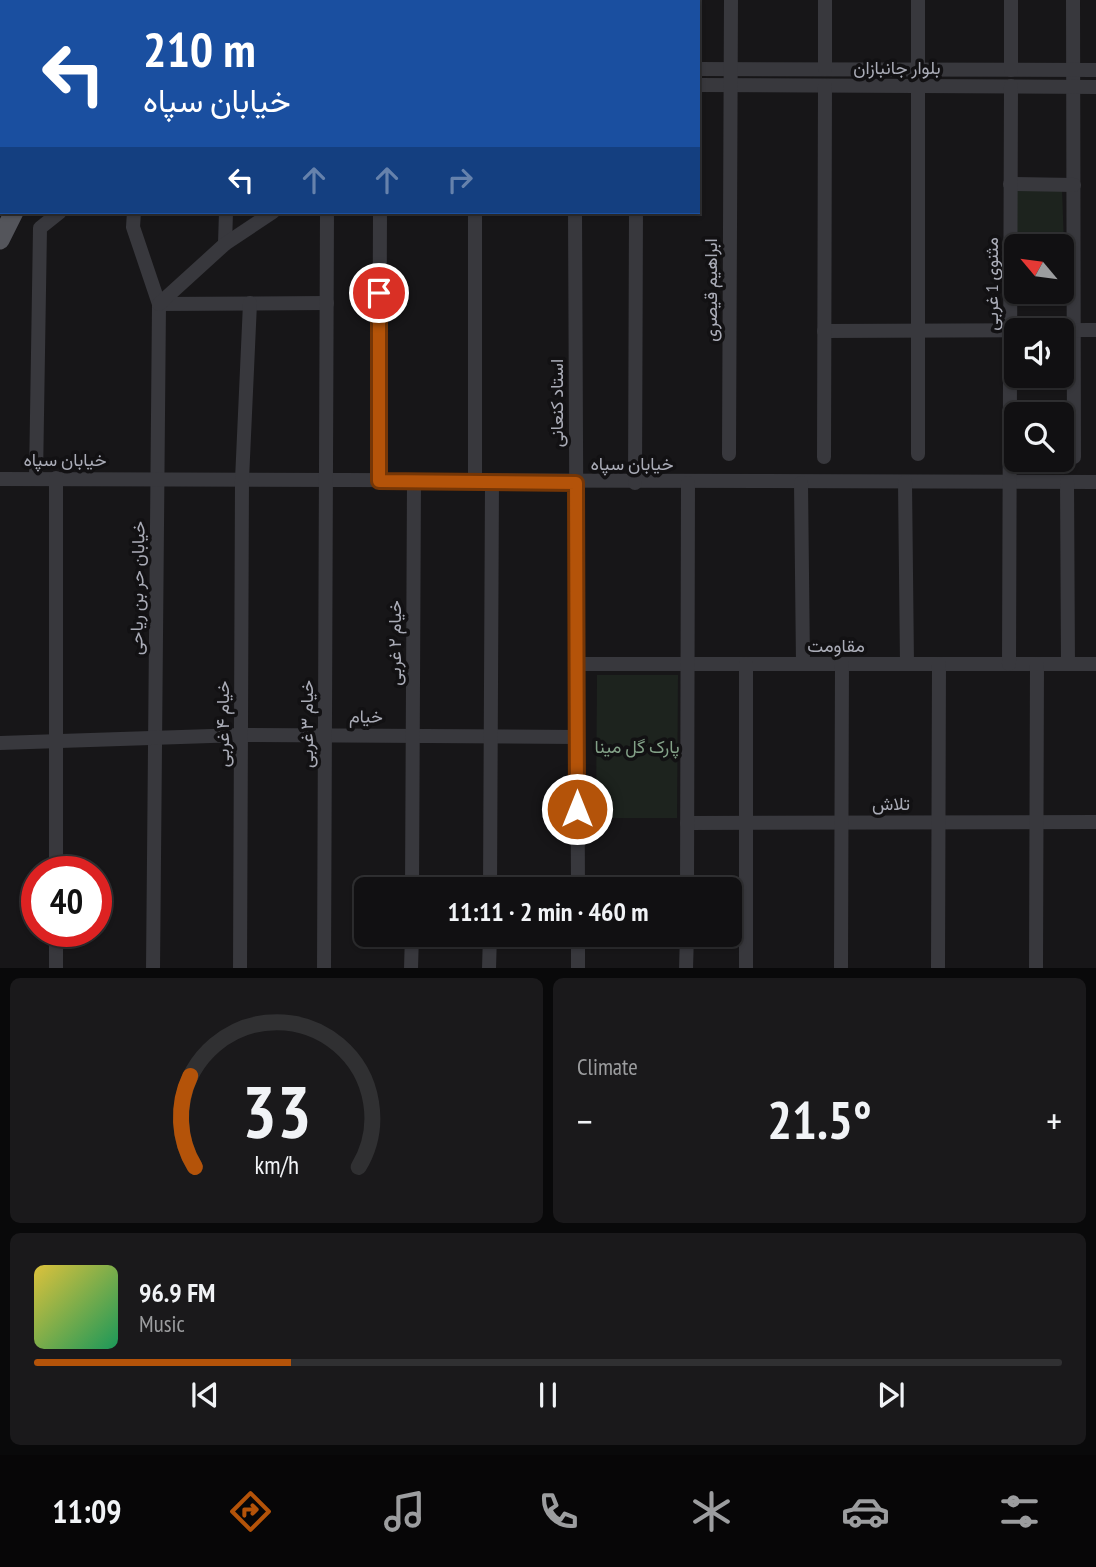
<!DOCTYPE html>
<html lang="en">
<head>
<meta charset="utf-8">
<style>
  body { margin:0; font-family:"PT Sans Narrow",Vazirmatn,sans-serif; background:#1a191b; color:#f1f3f6; height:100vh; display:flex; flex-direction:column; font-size:26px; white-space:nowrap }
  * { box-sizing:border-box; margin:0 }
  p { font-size:23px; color:#9c9d9f }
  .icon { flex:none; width:38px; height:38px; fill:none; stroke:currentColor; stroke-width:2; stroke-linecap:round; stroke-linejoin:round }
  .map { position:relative; height:968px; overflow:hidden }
  .drawer { display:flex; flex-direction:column; gap:10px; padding:10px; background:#09090a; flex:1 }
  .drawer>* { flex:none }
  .banner { position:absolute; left:0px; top:0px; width:700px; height:214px; box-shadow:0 2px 5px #0004,0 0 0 2px #303032; background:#1a4fa0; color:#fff; overflow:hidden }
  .needle { width:46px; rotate:299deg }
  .fabs { position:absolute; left:1004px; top:234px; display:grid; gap:14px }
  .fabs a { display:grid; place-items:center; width:70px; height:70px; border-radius:10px; background:#111012; box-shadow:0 2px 5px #0004,0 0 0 2px #303032; font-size:35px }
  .speed { position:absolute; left:21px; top:856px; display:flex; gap:14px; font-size:35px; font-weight:700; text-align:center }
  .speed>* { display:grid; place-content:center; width:91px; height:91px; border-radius:50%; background:#111012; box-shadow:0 2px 5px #0004,0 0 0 2px #303032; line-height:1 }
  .speed .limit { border:10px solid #d22; background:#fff; color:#111 }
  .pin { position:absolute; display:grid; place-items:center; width:60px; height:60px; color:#fff; margin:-30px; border:4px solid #fff; border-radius:50%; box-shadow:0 2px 7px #0007 }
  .me { position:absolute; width:77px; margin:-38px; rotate:0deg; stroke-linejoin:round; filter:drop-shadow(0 0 5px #0008) }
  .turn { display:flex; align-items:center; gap:24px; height:147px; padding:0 28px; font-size:32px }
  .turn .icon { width:91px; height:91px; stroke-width:2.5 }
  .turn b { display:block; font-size:49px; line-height:60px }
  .lanes { display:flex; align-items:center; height:66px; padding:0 28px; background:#0003; justify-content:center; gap:35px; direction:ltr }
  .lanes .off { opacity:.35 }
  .big { font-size:52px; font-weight:700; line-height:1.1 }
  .drawer .card { flex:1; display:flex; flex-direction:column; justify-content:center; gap:10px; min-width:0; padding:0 24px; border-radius:10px; background:#1a191b }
  .drawer .dial { align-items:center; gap:0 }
  .dial svg { height:182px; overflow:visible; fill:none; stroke:#303032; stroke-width:7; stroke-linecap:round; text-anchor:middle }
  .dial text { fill:#f1f3f6; stroke:none }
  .song { display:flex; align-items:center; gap:21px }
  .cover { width:84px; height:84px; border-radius:10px; background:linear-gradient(135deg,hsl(50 70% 55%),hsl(150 70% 35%)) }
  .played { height:7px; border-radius:4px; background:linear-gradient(90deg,#b45309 25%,#303032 25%) }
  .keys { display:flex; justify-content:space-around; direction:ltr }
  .heat { display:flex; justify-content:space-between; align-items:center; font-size:38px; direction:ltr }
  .drawer .tiles { flex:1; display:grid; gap:10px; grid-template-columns:1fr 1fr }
  .card:last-child { grid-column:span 2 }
  .trip { position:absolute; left:354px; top:877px; width:388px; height:70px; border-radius:10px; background:#111012; box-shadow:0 2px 5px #0004,0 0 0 2px #303032; font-weight:700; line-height:70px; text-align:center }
  .tab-bar { display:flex; height:112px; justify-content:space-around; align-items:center; background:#070607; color:#9c9d9f }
  .tab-bar .icon { width:49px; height:49px }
  .tab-bar .current { color:#b45309 }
  .tab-bar b { font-size:32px; color:#f1f3f6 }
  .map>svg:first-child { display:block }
</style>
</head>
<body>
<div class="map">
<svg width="1096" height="969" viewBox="0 0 1096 969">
  <rect width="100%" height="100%" fill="#171618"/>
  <g fill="#1d231e">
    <polygon points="1016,189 1062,189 1065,272 1062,247 1017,247"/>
    <polygon points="597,675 678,675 677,818 596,818"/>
  </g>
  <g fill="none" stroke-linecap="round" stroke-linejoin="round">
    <g stroke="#38383d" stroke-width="14">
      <polyline points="327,0 327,2"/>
      <polyline points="475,0 475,2"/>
      <polyline points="574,0 574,2"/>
      <polyline points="1073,0 1074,457"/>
      <polyline points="227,2 227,0"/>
      <polyline points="380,2 380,0"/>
      <polyline points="637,2 637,0"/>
      <polyline points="698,69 1096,70"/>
      <polyline points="825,69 825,0"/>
      <polyline points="1011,70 1011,0"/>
      <polyline points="698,85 1096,87"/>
      <polyline points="1010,184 1074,185"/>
      <polyline points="134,212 133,227 159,304 153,969"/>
      <polyline points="475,212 475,482"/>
      <polyline points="575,212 578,889"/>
      <polyline points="225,244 226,212"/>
      <polyline points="159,304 327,303"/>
      <polyline points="159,304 225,244 273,212"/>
      <polyline points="824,331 1096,330"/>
      <polyline points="729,454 731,0"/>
      <polyline points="918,454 918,0"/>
      <polyline points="824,457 825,86"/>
      <polyline points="36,478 40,228 60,212"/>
      <polyline points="0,479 1096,482"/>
      <polyline points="379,481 380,212"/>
      <polyline points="905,482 907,664"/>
      <polyline points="1067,482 1068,664"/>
      <polyline points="635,483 636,212"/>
      <polyline points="801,483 803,664"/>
      <polyline points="577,664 1096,664"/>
      <polyline points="1009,664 1011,86"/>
      <polyline points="0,743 241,735 577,737"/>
      <polyline points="687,823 1096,822"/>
      <polyline points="56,872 56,478"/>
      <polyline points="412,889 414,481"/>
      <polyline points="490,889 492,482"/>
      <polyline points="687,889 688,483"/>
      <polyline points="578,934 578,969"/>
      <polyline points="56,969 56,931"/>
      <polyline points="240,969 242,480 250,303"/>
      <polyline points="324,969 327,212"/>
      <polyline points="411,969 412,934"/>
      <polyline points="489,969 490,934"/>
      <polyline points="686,969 687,934"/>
      <polyline points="746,969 746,664"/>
      <polyline points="841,969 842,664"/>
      <polyline points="938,969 939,664"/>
      <polyline points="1036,969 1037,664"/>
    </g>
    <g stroke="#54555b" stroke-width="19">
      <polyline points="104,2 105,0"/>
      <polyline points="123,2 124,0"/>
      <polyline points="0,203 2,199"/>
      <polyline points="0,240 14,212"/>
    </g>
  </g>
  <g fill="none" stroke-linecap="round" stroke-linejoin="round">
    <g stroke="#753606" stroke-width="18">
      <polyline id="route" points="379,293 379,481 576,483 577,809"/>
    </g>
    <use href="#route" stroke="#b45309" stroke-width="12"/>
  </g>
  <g text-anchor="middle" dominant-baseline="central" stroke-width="7" stroke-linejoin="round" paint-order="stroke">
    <g font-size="18" fill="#aaacb7" stroke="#121113">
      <text x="897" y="67">بلوار جانبازان</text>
      <text transform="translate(991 284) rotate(-90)">مثنوی 1 غربی</text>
      <text transform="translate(710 290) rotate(-90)">ابراهیم قیصری</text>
      <text transform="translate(556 403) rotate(-90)">استاد کنعانی</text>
      <text x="65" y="459">خیابان سپاه</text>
      <text x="632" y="463">خیابان سپاه</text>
      <text transform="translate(137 588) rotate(-89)">خیابان حر بن ریاحی</text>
      <text transform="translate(394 643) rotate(-90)">خیام ۲ غربی</text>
      <text x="836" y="645">مقاومت</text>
      <text transform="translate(366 716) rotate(1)">خیام</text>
      <text transform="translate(222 724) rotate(-90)">خیام ۴ غربی</text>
      <text transform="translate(306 724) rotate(-90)">خیام ۳ غربی</text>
      <text x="891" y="803">تلاش</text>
    </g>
    <g font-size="18" fill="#82a087" stroke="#121113">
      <text x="637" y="746">پارک گل مینا</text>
    </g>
  </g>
</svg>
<div class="fabs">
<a><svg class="needle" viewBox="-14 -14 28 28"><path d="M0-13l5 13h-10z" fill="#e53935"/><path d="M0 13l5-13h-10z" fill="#9c9d9f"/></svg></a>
<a><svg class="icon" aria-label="sound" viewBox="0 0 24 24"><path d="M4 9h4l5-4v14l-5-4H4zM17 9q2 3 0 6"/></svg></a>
<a><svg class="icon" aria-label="search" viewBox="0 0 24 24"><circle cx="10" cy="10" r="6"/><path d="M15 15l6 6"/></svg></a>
</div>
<div class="speed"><div class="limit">40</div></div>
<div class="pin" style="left:379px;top:293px;background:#d93025"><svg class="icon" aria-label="arrive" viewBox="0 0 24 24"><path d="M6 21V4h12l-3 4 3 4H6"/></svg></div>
<svg class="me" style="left:577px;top:809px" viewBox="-20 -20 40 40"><circle r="17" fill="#b45309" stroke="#fff" stroke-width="3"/><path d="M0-11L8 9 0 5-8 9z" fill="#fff"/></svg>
<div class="trip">11:11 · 2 min · 460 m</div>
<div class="banner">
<div class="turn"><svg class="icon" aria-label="left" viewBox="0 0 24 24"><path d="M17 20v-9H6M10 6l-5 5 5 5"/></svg><div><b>210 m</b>خیابان سپاه</div></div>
<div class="lanes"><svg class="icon" aria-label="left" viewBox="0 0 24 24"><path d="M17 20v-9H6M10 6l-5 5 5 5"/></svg><svg class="icon off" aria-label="ahead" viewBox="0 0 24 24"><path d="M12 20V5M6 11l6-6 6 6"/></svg><svg class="icon off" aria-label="ahead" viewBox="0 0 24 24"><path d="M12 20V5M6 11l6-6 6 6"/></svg><svg class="icon off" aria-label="right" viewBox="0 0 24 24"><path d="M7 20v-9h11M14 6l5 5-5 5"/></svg></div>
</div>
</div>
<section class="drawer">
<div class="tiles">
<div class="card dial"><svg viewBox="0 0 100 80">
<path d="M14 69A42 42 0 1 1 86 69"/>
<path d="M14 69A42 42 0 0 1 12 29" stroke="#b45309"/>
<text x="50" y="56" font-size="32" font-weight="700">33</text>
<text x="50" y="72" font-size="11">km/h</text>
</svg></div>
<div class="card"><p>Climate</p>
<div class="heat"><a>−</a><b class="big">21.5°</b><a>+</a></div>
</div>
<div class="card">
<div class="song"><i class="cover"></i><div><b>96.9 FM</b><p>Music</p></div></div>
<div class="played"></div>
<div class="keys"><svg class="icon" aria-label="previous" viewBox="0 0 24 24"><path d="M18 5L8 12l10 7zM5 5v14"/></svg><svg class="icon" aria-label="pause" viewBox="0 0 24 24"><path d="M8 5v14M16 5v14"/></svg><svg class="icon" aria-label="next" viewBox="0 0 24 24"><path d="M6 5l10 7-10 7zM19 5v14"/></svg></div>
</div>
</div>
</section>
<nav class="tab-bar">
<b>11:09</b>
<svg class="icon current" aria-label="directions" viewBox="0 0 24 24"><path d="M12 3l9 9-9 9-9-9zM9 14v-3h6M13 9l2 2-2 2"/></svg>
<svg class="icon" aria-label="music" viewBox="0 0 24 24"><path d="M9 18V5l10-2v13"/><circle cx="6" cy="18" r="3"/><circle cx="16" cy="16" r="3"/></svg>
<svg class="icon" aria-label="phone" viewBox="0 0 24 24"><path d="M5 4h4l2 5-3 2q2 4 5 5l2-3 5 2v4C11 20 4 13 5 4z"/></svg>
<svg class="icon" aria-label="climate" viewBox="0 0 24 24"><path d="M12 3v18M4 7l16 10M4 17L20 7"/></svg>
<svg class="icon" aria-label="car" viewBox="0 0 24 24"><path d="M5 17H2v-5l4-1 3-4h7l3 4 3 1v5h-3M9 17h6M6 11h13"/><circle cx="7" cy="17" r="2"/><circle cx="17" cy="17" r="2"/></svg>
<svg class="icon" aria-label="filters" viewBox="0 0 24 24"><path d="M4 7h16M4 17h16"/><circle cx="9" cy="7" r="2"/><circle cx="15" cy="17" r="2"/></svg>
</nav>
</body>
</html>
